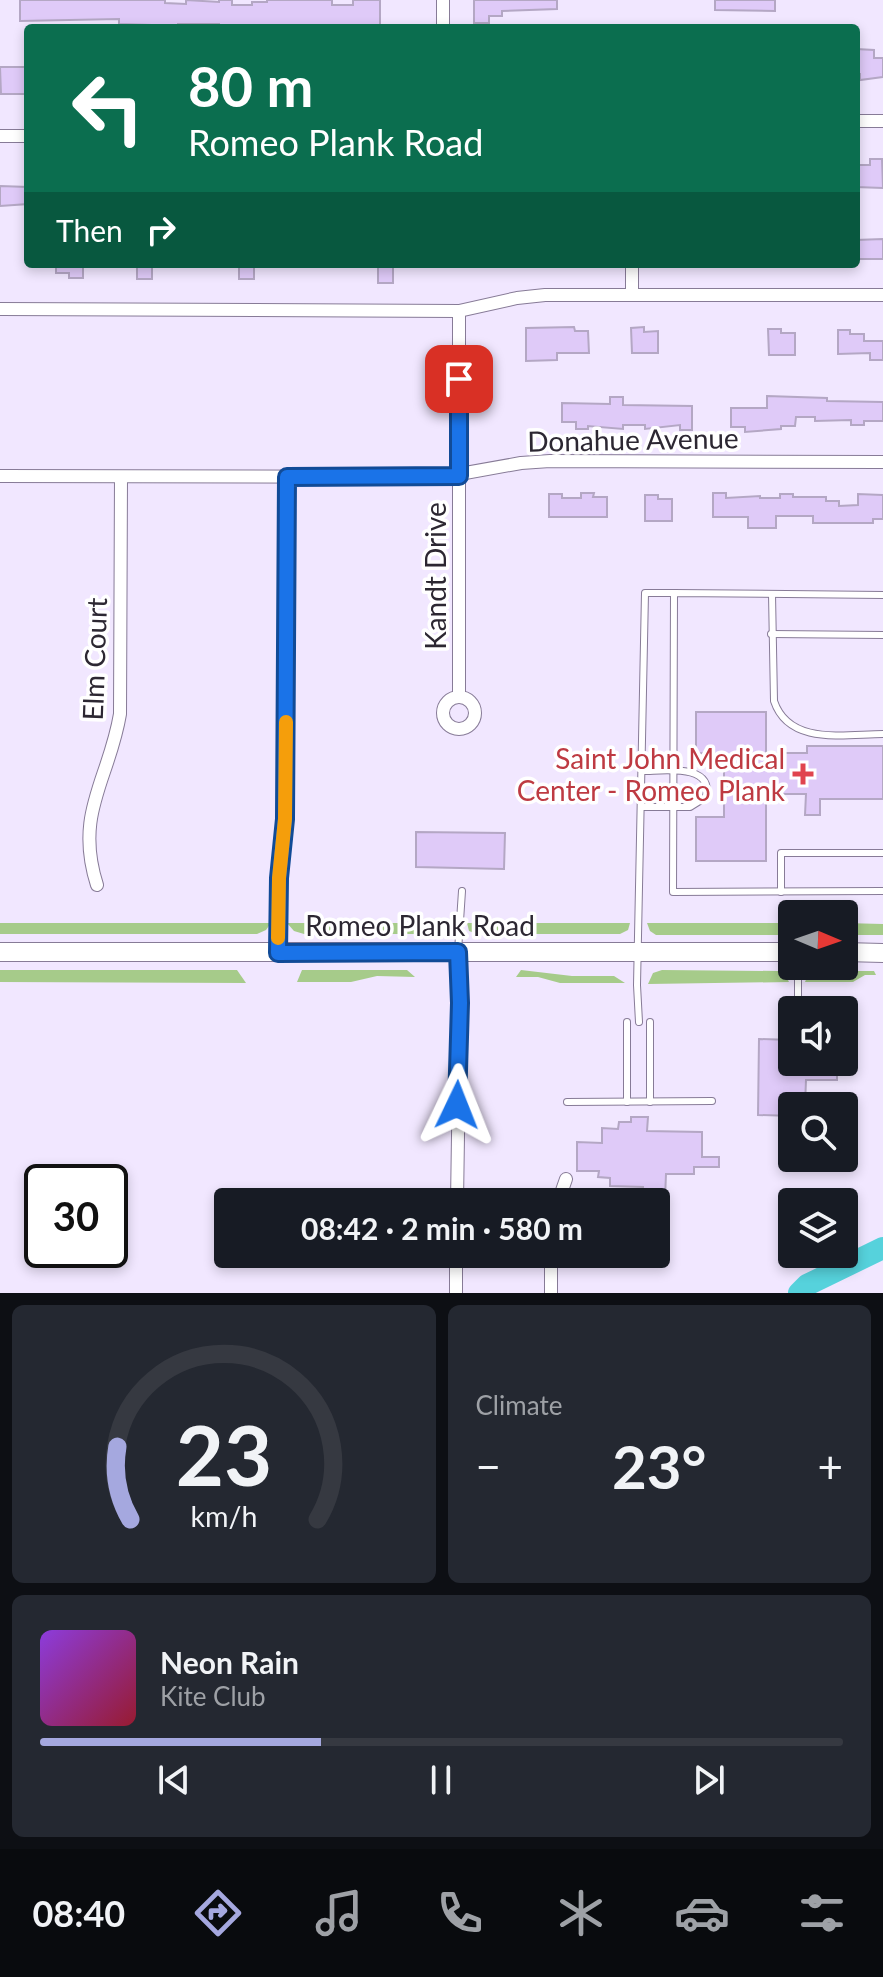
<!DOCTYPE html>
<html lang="en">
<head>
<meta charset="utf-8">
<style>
  body { margin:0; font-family:Lato,sans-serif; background:#242831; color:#f1f3f6; height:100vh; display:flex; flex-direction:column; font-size:30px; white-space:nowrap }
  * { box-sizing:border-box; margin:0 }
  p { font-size:26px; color:#9ea1a6 }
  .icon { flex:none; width:44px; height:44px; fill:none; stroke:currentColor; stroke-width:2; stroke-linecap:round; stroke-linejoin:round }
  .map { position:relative; height:1293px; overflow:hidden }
  .drawer { display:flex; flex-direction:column; gap:12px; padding:12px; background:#0d0f14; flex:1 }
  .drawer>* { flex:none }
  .hud { position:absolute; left:24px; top:24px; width:836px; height:244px; border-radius:8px; box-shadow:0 4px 12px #0003; background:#0b6e4f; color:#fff; overflow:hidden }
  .needle { width:52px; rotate:92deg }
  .controls { position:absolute; left:778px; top:900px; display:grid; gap:16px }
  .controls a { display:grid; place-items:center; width:80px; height:80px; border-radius:8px; background:#171b24; box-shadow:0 4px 12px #0003; font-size:40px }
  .speed { position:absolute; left:24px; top:1164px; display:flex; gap:16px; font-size:40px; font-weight:700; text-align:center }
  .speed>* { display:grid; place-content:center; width:104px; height:104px; border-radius:50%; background:#171b24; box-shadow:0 4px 12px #0003; line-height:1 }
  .speed .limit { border:4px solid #111; border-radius:12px; background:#fff; color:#111 }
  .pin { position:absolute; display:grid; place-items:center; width:68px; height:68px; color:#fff; margin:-34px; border-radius:16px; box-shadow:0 4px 12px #0006 }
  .me { position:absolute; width:88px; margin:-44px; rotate:2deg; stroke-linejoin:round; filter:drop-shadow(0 0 6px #0008) }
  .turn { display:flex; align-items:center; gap:28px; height:168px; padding:0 32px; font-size:36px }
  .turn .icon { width:104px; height:104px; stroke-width:2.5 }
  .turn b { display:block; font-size:56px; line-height:68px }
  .then { display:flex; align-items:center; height:76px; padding:0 32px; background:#0003; gap:16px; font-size:30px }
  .big { font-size:60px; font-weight:700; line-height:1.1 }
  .drawer .tile { flex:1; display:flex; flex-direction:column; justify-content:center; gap:12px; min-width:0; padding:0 28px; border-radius:12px; background:#242831 }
  .drawer .dial { align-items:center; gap:0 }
  .dial svg { height:208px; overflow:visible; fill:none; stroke:#363941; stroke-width:7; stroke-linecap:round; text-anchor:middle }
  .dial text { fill:#f1f3f6; stroke:none }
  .song { display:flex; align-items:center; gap:24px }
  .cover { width:96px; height:96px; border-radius:12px; background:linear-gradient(135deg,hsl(270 70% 55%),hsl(350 70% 35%)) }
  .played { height:8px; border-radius:4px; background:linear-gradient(90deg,#a5a8df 35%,#363941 35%) }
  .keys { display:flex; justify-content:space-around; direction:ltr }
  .heat { display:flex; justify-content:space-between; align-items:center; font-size:44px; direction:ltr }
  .drawer .tiles { flex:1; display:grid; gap:12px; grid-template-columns:1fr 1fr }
  .tile:last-child { grid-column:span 2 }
  .trip { position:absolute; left:214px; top:1188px; width:456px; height:80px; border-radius:8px; background:#171b24; box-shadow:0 4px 12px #0003; font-weight:700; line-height:80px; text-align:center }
  .tab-bar { display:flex; height:128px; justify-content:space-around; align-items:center; background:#090b0e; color:#9ea1a6 }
  .tab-bar .icon { width:56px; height:56px }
  .tab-bar .current { color:#a5a8df }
  .tab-bar b { font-size:36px; color:#f1f3f6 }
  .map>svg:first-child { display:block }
</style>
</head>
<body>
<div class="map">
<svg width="883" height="1293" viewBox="0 0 883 1293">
  <rect width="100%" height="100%" fill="#f1e7ff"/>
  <g fill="#a6cb8a">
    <polygon points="0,923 271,923 266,930 257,934 0,934"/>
    <polygon points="287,923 450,923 449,929 441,934 304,934 294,931"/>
    <polygon points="467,923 630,923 628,930 620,934 477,934 469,931"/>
    <polygon points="647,923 792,923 792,935 656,935 650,931"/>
    <polygon points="844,923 883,924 883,935 844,935"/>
    <polygon points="0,970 237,970 246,983 0,982"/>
    <polygon points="302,970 407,970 415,977 377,976 351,982 297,982"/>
    <polygon points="521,970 572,976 614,976 625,983 560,983 538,977 516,977"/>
    <polygon points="662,970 778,971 785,974 789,982 648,984 653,973"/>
    <polygon points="816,971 874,971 876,975 865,975 853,982 805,982 808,975"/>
  </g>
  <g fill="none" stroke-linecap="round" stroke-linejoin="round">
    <polyline stroke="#56d2dc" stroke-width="22" points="799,1293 807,1285 883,1248"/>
  </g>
  <g fill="#dfcaf8" stroke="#b4a7c4" stroke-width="2">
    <polygon points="20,0 165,0 165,3 186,4 186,0 219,2 219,0 232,0 232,5 252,5 252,2 267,2 267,0 332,0 332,5 353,5 353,0 380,0 380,28 279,25 219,28 219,24 178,24 178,28 151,27 151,25 119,24 119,19 20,21"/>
    <polygon points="474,0 557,0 557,9 502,11 502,16 489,16 489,23 474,23"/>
    <polygon points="715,0 775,0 775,11 715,10"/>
    <polygon points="856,49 874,50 874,58 883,58 883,77 860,80 860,74 856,74"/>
    <polygon points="0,67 28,67 28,94 1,94"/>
    <polygon points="870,159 882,159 883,188 856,187 856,165 870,165"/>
    <polygon points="0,186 28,187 28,204 0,206"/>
    <polygon points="883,239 883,259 856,259 856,240"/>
    <polygon points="56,264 83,264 83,278 69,278 69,273 56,273"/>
    <rect x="137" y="264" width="15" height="15"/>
    <rect x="239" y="264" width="15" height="15"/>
    <rect x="378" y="264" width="15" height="19"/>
    <polygon points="574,327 575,331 588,331 589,353 557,353 557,360 526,361 526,328"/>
    <polygon points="644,327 644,332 658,331 658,353 632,353 631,328"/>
    <polygon points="768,329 781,329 781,333 795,333 795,355 769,355"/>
    <polygon points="838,330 850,330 850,334 864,334 864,341 883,341 883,360 870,360 870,353 838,354"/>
    <polygon points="767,396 827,398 827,401 883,402 883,421 864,421 864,425 851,425 851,420 815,421 815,417 796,417 795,426 781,426 781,429 745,432 745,427 731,427 731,408 767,408"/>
    <polygon points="610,397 623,397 623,405 692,406 692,430 680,430 680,425 645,429 645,425 623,425 623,429 588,426 588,429 576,429 576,422 562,422 562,403 610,404"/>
    <polygon points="581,493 594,493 593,497 607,497 607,517 549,517 549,494 562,494 562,498 581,498"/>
    <polygon points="713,493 726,493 726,498 760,496 760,498 780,498 780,494 793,494 793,497 826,497 826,501 839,501 839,506 858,505 858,494 883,495 883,519 873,519 873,523 813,523 813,516 776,516 776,528 748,528 748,517 713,517"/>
    <polygon points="645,495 658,495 658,499 672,499 672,521 645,521"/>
    <polygon points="696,712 766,712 766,753 807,753 807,746 883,746 883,799 820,799 820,815 805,815 806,794 766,794 766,861 696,861 696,817 724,817 724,754 696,753"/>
    <polygon points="416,832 505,833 504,869 416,867"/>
    <polygon points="759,1039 792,1040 792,1062 837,1062 837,1080 806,1080 805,1106 792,1106 792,1116 758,1115"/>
    <polygon points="631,1117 648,1117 647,1131 702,1132 702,1157 719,1157 719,1167 694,1167 694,1174 666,1174 665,1199 643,1199 643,1187 610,1186 610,1178 598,1177 599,1171 577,1171 577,1142 602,1143 602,1128 618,1129 619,1122 631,1122"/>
  </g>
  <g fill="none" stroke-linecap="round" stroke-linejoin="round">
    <g stroke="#877b97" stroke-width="8">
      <g id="service">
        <path d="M 772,594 L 774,701 C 789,746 845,734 883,734"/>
        <polyline points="883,595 674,593 673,892 883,891"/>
        <polyline points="771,634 883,635"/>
        <path d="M 642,807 L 690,807 L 706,797 C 714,763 663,771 643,771"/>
        <polyline points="781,892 781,853 883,853"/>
        <polyline points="458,951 462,891"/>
        <polyline points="798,966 798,1010"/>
        <polyline points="639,1022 637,985 645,593 674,593"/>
        <polyline points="567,1102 712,1101"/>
        <polyline points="627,1102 627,1022"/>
        <polyline points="650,1102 650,1022"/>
      </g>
    </g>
    <g stroke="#877b97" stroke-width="14">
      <g id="minor">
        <polyline points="443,0 443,28"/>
        <polyline points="856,121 883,121"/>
        <polyline points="0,136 28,136"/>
        <polyline points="632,295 632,264"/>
        <polyline points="0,309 459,311 517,298 545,295 883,295"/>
        <polyline points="0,476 443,477 521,463 550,461 883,462"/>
        <circle cx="459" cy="713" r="16"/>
        <polyline points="459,697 459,311"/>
        <path d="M 97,885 C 74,813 109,780 120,714 L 121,477"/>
        <polyline points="278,953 279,878 285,819 287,477"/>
        <polyline points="457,1202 460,1003 458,952"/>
        <polyline points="558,1202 566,1179"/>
        <polyline points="456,1293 456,1254"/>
        <polyline points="551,1293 551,1254"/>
      </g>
    </g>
    <g stroke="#877b97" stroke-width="20">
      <g id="secondary">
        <polyline points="0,952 792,952"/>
        <polyline points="844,952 883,953"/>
      </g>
    </g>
    <use href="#service" stroke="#fff" stroke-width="6"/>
    <use href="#minor" stroke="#fff" stroke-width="12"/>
    <use href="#secondary" stroke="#fff" stroke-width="18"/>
  </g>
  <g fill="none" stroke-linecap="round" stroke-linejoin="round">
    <g stroke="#114b97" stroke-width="20">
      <polyline id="route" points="457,1105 460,1003 458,952 278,953 279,878 285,819 287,477 459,476 459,379"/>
    </g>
    <use href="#route" stroke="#1a73e8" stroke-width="14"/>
    <polyline stroke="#f59e0b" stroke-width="14" points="278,938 279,878 285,819 286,722"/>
  </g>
  <path fill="#e0444e" stroke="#fff" stroke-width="3" d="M799 762h8v8h8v8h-8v8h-8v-8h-8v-8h8z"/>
  <g text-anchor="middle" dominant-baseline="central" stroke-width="7" stroke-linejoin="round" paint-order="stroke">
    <g font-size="28" fill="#2c2732" stroke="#fff">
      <text transform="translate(633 439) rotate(-1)">Donahue Avenue</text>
      <text transform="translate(435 576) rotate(-90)">Kandt Drive</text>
      <text transform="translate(94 659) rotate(-88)">Elm Court</text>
      <text x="420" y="925">Romeo Plank Road</text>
    </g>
    <g font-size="28" fill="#be3a42" stroke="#fff" text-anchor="end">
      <text x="785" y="758">Saint John Medical<tspan x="785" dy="32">Center - Romeo Plank</tspan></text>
    </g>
  </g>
</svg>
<div class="controls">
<a><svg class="needle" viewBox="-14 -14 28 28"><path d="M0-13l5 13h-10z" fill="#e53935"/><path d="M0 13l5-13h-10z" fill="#9ea1a6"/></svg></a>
<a><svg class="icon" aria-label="sound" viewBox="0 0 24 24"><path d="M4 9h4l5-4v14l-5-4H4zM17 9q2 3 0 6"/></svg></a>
<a><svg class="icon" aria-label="search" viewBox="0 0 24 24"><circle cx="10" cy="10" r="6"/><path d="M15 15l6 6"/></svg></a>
<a><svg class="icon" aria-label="layers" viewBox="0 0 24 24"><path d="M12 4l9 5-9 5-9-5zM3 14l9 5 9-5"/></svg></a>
</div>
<div class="speed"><div class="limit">30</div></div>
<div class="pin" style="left:459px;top:379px;background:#d93025"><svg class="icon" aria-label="arrive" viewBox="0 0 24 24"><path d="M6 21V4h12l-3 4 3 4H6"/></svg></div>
<svg class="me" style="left:457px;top:1105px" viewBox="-20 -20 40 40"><path d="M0-17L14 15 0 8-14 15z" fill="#1a73e8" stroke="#fff" stroke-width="4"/></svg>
<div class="trip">08:42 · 2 min · 580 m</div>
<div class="hud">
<div class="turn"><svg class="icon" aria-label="left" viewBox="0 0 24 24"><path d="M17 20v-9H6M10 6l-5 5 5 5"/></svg><div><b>80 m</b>Romeo Plank Road</div></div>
<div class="then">Then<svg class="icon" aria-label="right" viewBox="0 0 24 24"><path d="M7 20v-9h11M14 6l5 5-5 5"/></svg></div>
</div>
</div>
<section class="drawer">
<div class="tiles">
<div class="tile dial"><svg viewBox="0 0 100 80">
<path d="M14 69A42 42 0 1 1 86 69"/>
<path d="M14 69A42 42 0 0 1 9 41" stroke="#a5a8df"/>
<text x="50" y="56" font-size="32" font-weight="700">23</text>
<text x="50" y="72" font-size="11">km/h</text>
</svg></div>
<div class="tile"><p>Climate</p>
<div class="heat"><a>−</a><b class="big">23°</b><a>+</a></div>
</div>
<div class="tile">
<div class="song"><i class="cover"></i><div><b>Neon Rain</b><p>Kite Club</p></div></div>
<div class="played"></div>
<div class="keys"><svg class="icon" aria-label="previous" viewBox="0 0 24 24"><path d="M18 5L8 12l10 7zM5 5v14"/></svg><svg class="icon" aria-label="pause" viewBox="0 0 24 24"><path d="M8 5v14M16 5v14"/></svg><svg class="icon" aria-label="next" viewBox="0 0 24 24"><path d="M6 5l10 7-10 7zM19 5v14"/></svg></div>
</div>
</div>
</section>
<nav class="tab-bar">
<b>08:40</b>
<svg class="icon current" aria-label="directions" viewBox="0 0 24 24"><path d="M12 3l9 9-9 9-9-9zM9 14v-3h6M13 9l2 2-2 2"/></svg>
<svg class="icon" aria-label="music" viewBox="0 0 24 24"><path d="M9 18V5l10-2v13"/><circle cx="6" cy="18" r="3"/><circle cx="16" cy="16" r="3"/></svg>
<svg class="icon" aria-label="phone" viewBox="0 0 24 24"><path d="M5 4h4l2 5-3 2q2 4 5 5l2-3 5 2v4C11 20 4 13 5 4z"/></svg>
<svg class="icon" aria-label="climate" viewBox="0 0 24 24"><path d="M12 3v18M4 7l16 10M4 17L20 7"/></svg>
<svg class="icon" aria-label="car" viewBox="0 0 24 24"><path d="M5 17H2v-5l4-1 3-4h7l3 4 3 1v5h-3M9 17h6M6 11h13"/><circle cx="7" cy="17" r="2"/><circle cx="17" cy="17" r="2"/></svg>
<svg class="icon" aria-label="filters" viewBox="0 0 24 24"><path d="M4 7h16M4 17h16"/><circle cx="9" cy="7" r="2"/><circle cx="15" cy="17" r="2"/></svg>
</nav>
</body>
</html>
